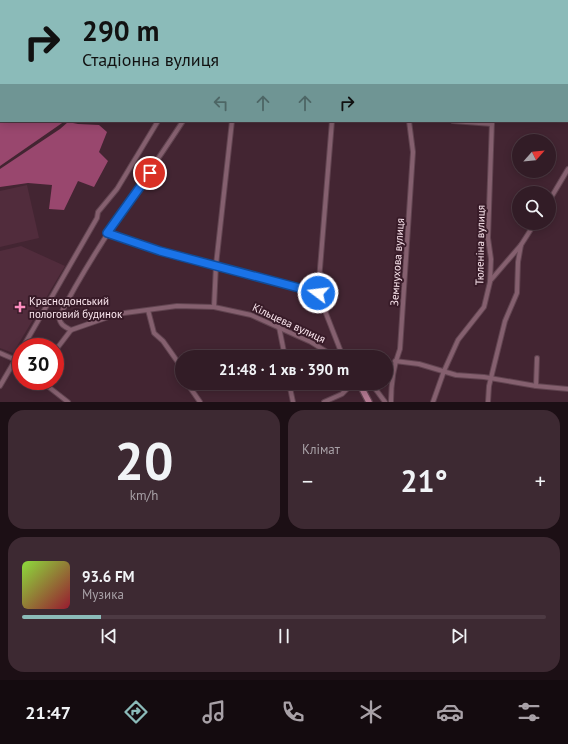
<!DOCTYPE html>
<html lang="uk">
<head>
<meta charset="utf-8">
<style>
  body { margin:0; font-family:"PT Sans",sans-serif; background:#3d2932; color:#f1f3f6; height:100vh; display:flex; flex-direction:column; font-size:15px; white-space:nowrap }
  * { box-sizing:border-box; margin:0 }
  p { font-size:13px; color:#a8a1a7 }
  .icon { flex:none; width:22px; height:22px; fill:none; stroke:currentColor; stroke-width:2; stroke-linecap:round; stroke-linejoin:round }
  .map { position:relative; height:402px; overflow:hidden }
  .drawer { display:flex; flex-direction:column; gap:8px; padding:8px; background:#1c0f15; flex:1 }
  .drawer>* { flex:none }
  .top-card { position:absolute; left:0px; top:0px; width:568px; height:122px; box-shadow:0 2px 10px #0003,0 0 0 1px #4d3a43; background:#8bbbb9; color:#111; overflow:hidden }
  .needle { width:26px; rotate:63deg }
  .fabs { position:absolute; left:512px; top:134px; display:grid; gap:8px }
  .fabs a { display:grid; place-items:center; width:44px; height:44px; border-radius:50%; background:#321c26; box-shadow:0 2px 10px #0003,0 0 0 1px #4d3a43; font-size:20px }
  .speed { position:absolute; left:12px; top:338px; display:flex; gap:8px; font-size:20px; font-weight:700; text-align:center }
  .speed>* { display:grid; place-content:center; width:52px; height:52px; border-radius:50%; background:#321c26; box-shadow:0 2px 10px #0003,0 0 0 1px #4d3a43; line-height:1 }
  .speed .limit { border:6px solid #d22; background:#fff; color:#111 }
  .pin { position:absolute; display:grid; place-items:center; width:34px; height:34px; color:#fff; margin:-17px; border:2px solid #fff; border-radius:50%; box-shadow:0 1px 4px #0007 }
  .me { position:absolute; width:44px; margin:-22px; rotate:285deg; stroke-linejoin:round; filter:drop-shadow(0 0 3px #0008) }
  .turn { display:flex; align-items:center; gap:14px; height:84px; padding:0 16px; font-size:18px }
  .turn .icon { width:52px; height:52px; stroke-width:2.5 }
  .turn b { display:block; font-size:28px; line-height:34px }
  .lanes { display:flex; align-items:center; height:38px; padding:0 16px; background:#0003; justify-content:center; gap:20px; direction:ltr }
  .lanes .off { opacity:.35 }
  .big { font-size:30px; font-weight:800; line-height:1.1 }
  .drawer .tile { flex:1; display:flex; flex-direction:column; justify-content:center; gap:6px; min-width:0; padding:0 14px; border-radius:16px; background:#3d2932 }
  .drawer .dial { align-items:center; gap:0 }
  .dial b { font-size:52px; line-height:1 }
  .song { display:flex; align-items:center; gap:12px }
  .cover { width:48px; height:48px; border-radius:6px; background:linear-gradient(135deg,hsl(90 70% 55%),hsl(350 70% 35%)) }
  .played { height:4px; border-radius:2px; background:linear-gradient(90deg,#8bbbb9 15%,#4d3a43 15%) }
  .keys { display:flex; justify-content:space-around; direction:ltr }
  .heat { display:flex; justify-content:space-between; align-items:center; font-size:22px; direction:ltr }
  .drawer .tiles { flex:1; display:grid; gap:8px; grid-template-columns:1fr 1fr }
  .tile:last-child { grid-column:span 2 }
  .trip { position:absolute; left:175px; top:350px; width:218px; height:40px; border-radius:20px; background:#321c26; box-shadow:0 2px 10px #0003,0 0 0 1px #4d3a43; font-weight:800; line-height:40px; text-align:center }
  .menu { display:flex; height:64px; justify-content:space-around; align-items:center; background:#140b0f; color:#a8a1a7 }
  .menu .icon { width:28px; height:28px }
  .menu .current { color:#8bbbb9 }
  .menu b { font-size:18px; color:#f1f3f6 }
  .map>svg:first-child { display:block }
</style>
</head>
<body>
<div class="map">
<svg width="568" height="402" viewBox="0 0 568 402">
  <rect width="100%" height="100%" fill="#432532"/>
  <g fill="#512c3c">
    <polygon points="27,185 39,238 0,247 0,191"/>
    <polygon points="21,246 65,266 13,353 0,348 0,251"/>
  </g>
  <g fill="#99476e">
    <polygon points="0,96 1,96 1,121 65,121 0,166"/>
    <polygon points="68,122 78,124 99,125 107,132 99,152 108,161 94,187 78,181 64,210 49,209 52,185 28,183 0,187 0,169 60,129"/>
  </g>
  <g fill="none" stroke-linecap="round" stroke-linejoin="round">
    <g stroke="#614450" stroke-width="6">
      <g id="street">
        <polyline points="439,0 442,1"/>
        <polyline points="245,1 246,0"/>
        <polyline points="340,1 340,0"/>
        <polyline points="384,1 384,0"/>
        <polyline points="425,1 425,0"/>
        <polyline points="503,1 503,0"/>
        <polyline points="554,1 554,0"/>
        <polyline points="567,64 568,64"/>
        <polyline points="332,121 318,293 343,357"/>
        <polyline points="453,121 492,124"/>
        <polyline points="549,201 568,169"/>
        <polyline points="107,233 161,251 318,293"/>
        <polyline points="490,281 521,245"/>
        <polyline points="214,307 216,265 232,121"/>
        <polyline points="148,310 154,333 163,341 182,368"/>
        <polyline points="279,327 285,357"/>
        <path d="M 71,330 C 65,327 60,325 59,317 C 94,248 141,186 183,121"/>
        <polyline points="23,347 97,218 98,212 117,189 158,121"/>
        <polyline points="55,351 71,330 117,314 177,306 214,307 251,315 311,342 335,357"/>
        <polyline points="0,353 16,360 21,364"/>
        <polyline points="395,361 419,364 456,375 484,377 536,386 568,389"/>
        <polyline points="41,381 68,402"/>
        <polyline points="190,383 191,389 200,402"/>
        <polyline points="289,383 293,402"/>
        <polyline points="371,383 385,402"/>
        <polyline points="373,385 384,383"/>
        <polyline points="0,386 21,350"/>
        <polyline points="536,386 537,358"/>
        <polyline points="324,402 342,394 349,387 360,383"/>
        <path d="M 391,402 C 391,383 393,367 400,349 L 413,152 L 409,121"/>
        <polyline points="433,402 444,371 458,340 484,307 490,282 491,259 488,238 492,121"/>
        <polyline points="488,402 489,386 505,321 517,293 518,262 521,245 535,223"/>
      </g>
    </g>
    <g stroke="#614450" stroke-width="8">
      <polyline id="secondary" points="359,383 369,402"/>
    </g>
    <use href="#street" stroke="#85606f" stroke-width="4"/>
    <use href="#secondary" stroke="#b47a92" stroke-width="5.5"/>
  </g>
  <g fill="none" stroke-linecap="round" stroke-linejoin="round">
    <g stroke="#114b97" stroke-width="10">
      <polyline id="route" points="150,173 107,233 160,251 318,293"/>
    </g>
    <use href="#route" stroke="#1a73e8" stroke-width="7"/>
  </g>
  <path fill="#fd8ec0" stroke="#381b28" stroke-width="1.5" d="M18 301h4v4h4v4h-4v4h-4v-4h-4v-4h4z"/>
  <g text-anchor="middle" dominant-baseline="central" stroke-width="4" stroke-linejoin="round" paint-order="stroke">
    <g font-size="11" fill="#fde8f0" stroke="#381b28">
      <text transform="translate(480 245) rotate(-89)">Тюленіна вулиця</text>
      <text transform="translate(397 262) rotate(-86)">Земнухова вулиця</text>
      <text transform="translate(289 323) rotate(25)">Кільцева вулиця</text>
    </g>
    <g font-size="11" fill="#fde8f0" stroke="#381b28" text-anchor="start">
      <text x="29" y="301">Краснодонський<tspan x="29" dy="13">пологовий будинок</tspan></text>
    </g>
  </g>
</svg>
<div class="fabs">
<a><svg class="needle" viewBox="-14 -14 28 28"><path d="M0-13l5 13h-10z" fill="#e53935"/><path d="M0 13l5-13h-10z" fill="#a8a1a7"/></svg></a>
<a><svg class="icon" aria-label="search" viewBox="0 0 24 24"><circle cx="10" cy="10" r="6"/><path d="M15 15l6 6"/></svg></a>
</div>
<div class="speed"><div class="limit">30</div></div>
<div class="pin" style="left:150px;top:173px;background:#d93025"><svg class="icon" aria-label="arrive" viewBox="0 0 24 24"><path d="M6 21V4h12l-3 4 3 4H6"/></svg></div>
<svg class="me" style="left:318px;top:293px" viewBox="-20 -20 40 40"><circle r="17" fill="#1a73e8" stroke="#fff" stroke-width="3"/><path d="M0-11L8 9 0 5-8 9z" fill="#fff"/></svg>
<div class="trip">21:48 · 1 хв · 390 m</div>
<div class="top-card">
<div class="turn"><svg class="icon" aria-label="right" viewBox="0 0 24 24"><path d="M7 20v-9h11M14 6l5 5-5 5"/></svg><div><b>290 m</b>Стадіонна вулиця</div></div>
<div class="lanes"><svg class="icon off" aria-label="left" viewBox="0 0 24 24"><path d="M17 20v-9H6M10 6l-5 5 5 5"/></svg><svg class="icon off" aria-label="ahead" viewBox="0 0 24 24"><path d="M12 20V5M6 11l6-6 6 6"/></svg><svg class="icon off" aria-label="ahead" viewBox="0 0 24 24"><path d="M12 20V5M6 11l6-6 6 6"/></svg><svg class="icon" aria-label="right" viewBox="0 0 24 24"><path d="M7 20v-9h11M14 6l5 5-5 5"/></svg></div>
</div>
</div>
<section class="drawer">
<div class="tiles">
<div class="tile dial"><b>20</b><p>km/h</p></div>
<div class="tile"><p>Клімат</p>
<div class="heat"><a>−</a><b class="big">21°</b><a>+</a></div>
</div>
<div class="tile">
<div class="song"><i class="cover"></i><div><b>93.6 FM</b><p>Музика</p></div></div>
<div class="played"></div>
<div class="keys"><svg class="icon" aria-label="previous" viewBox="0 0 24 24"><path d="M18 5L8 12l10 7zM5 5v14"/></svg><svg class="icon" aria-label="pause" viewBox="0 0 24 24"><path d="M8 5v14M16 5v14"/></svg><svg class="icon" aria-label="next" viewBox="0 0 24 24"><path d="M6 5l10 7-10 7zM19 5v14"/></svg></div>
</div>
</div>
</section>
<nav class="menu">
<b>21:47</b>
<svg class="icon current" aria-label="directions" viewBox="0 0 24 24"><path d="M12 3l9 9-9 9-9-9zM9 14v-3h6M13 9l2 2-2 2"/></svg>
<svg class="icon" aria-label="music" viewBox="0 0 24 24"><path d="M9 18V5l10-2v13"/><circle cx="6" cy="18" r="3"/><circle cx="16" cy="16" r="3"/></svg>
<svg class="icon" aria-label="phone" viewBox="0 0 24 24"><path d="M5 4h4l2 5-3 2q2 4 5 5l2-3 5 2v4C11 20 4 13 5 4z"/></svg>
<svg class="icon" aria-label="climate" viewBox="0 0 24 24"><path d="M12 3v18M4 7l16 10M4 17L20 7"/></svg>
<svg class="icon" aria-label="car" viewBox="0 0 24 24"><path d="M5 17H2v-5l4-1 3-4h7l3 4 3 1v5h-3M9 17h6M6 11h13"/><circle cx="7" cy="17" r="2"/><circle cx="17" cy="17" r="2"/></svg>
<svg class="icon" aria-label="filters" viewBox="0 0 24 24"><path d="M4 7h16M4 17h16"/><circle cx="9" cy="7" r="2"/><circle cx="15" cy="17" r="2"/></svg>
</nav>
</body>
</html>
